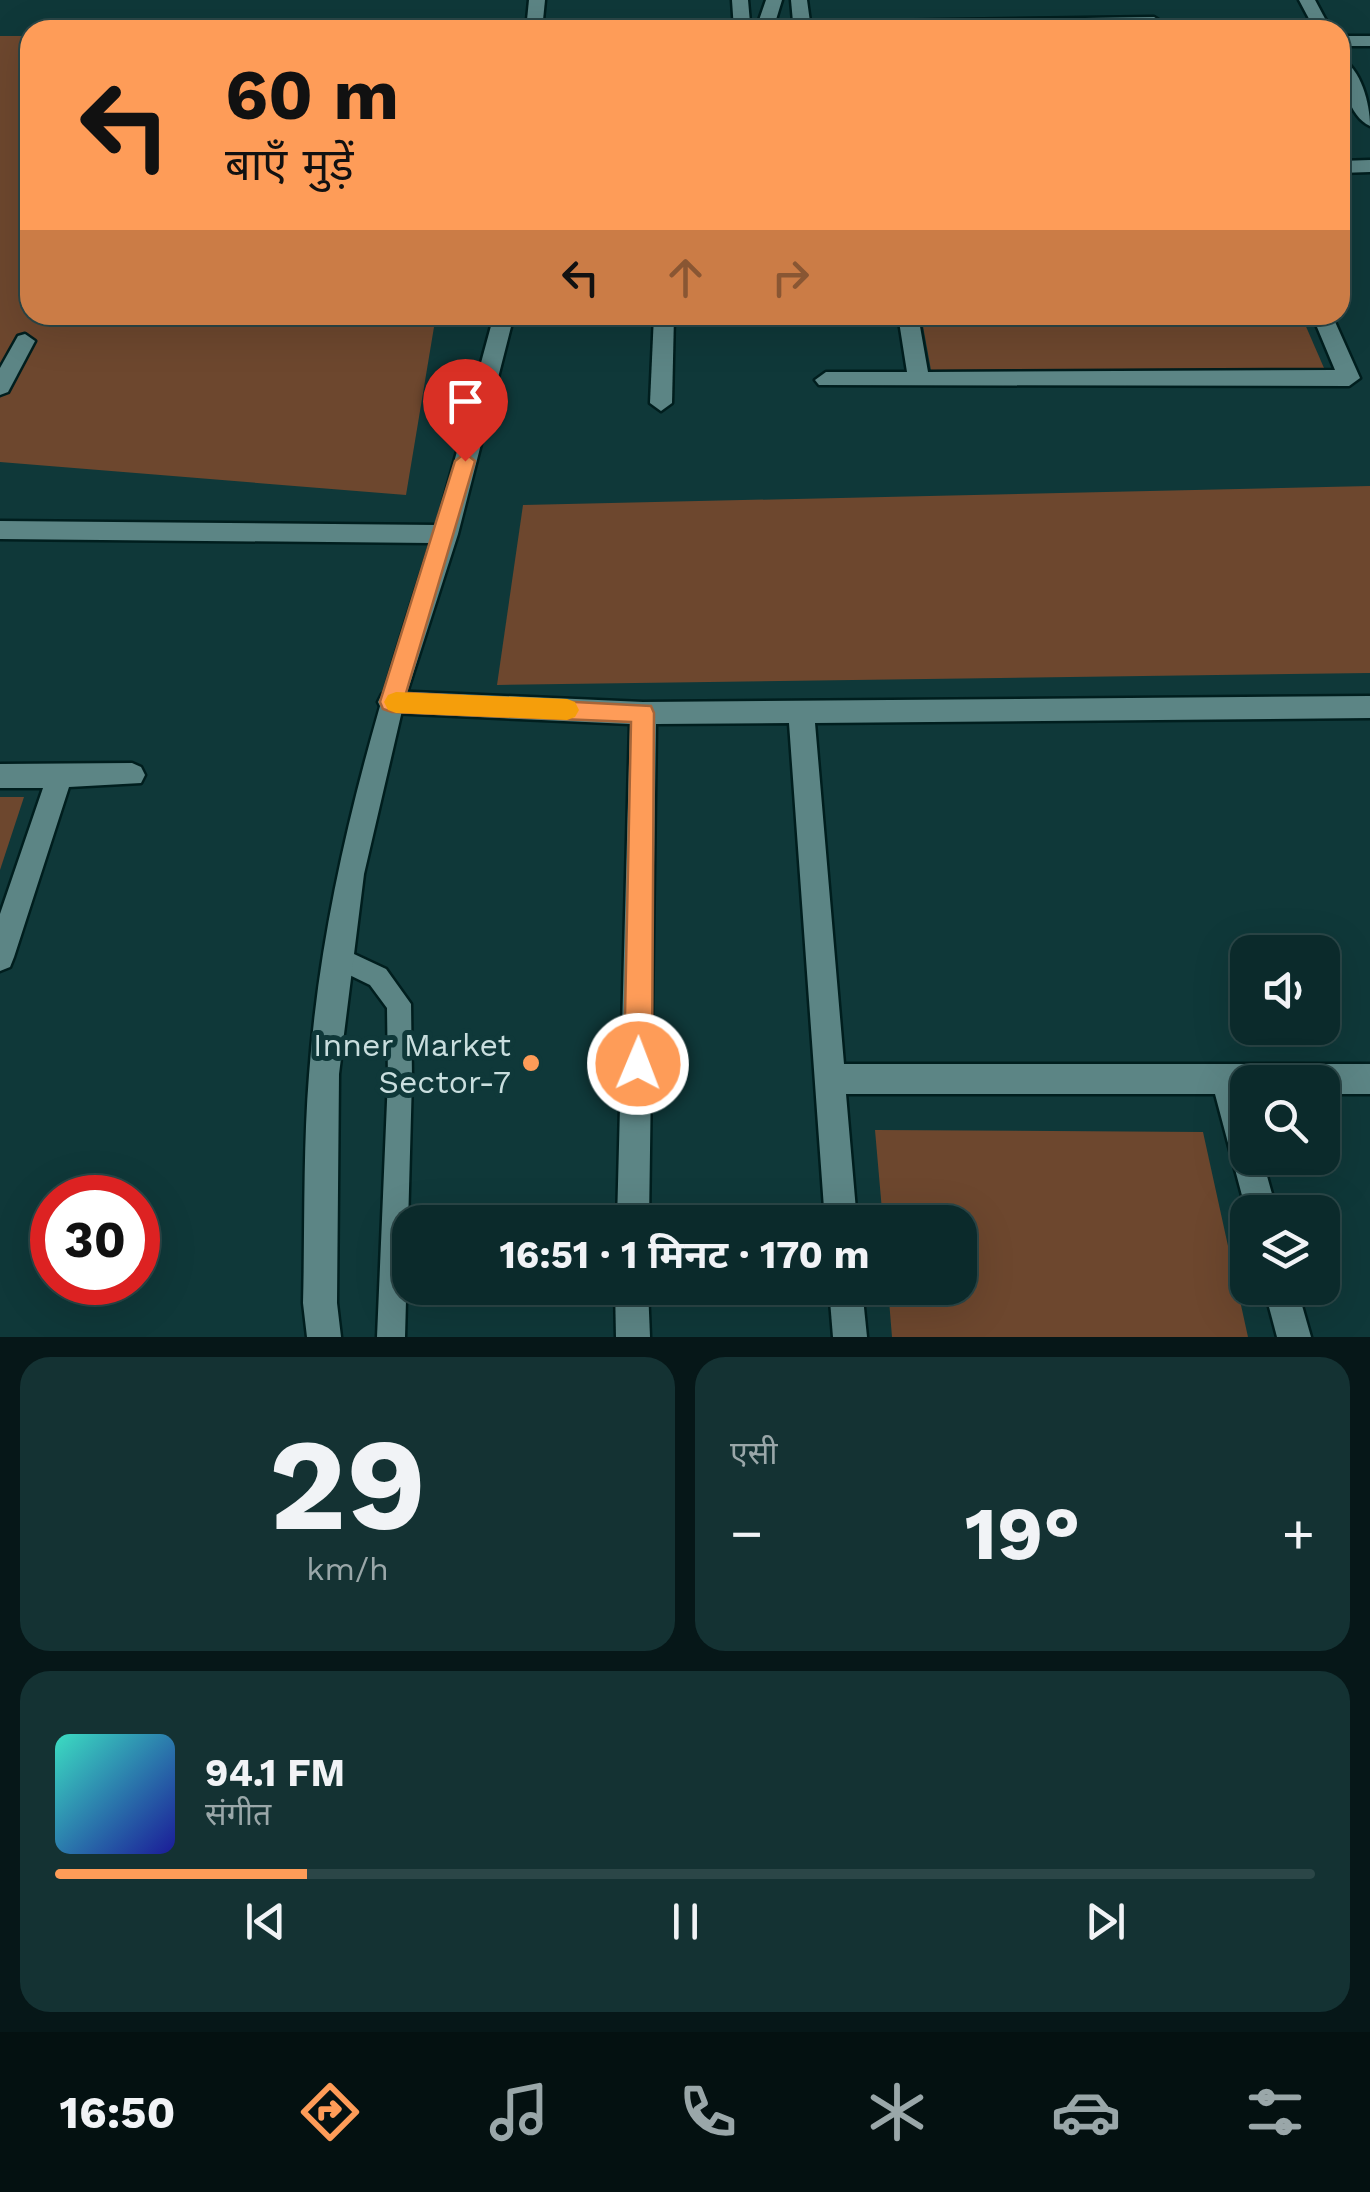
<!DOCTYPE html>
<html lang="hi">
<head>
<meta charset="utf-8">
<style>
  body { margin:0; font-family:"Work Sans","Noto Sans Devanagari",sans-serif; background:#143233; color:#f1f3f6; height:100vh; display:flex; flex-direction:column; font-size:38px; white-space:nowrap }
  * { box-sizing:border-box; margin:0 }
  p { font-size:32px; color:#9aa7a9 }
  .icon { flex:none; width:55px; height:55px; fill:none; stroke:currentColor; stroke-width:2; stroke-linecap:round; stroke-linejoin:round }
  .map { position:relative; height:1337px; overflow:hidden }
  .details { display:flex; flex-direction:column; gap:20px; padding:20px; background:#061718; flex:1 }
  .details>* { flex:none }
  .banner { position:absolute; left:20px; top:20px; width:1330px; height:305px; border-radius:30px; box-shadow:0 10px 40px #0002,0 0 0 2px #2b4647; background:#fe9c58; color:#111; overflow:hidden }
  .controls { position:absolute; left:1230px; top:935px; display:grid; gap:20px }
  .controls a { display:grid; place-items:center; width:110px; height:110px; border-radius:20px; background:#0b2a2b; box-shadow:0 10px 40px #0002,0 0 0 2px #2b4647; font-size:50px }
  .speed { position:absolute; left:30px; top:1175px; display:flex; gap:20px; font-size:50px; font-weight:700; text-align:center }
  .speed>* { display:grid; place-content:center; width:130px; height:130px; border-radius:50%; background:#0b2a2b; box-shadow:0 10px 40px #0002,0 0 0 2px #2b4647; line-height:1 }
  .speed .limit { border:15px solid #d22; background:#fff; color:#111 }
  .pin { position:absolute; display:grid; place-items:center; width:85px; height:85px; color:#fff; margin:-102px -42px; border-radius:50% 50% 50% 0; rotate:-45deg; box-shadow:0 0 10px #0007 }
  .pin .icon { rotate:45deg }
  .me { position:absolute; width:110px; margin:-55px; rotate:1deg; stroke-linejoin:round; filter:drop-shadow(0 0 8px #0008) }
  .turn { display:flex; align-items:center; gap:35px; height:210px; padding:0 40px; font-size:45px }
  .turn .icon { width:130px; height:130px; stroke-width:2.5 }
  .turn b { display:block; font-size:70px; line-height:85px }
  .lanes { display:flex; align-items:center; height:95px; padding:0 40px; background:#0003; justify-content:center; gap:50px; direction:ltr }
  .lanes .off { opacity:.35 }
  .big { font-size:75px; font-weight:700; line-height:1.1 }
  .details .tile { flex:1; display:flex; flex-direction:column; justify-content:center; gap:15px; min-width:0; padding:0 35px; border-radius:30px; background:#143233 }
  .details .dial { align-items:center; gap:0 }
  .dial b { font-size:130px; line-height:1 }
  .song { display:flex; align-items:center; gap:30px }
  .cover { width:120px; height:120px; border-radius:15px; background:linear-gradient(135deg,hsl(170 70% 55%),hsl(240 70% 35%)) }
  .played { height:10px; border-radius:5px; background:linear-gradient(90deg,#fe9c58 20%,#2b4647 20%) }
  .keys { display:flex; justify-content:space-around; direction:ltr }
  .heat { display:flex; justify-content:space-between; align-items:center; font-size:55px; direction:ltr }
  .details .tiles { flex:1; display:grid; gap:20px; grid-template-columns:1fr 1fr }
  .tile:last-child { grid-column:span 2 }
  .trip { position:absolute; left:392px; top:1205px; width:585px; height:100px; border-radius:30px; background:#0b2a2b; box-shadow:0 10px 40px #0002,0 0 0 2px #2b4647; font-weight:700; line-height:100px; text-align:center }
  .tabs { display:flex; height:160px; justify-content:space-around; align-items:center; background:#041111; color:#9aa7a9 }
  .tabs .icon { width:70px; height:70px }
  .tabs .current { color:#fe9c58 }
  .tabs b { font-size:45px; color:#f1f3f6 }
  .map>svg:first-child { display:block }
</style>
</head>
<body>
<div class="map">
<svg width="1370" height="1337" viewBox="0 0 1370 1337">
  <rect width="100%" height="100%" fill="#0f3839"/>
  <g fill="#6d472e">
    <polygon points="0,36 30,36 30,315 436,315 406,495 0,462"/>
    <polygon points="921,315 1301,315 1324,368 931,370"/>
    <polygon points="1370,486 1370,673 497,685 523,505"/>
    <polygon points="0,797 24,797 0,870"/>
    <polygon points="875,1130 1203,1132 1248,1337 892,1337 888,1288 960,1288 960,1222 883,1222"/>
  </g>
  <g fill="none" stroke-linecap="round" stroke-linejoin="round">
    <g stroke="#001e1e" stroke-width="5">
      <polygon id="service" points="339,947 386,969 411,1004 412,1078 405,1337 377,1337 388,1078 387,1008 370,985 331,966 327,958 331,950"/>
    </g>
    <g stroke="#001e1e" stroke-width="5">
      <g id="minor">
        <polygon points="732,0 748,0 750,23 758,23 766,0 782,0 775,23 793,22 791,0 807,0 810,22 1154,17 1162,22 1154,27 734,30"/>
        <polygon points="1299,0 1315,0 1331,30 1315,30"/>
        <rect x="1340" y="36" width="30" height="10"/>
        <path d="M 1340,58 C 1361,68 1370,104 1370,126 C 1349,117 1340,79 1340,58 Z"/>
        <polygon points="1370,160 1370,172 1340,173 1340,161"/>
        <polygon points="654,315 674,315 672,403 661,411 650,403"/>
        <polygon points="898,315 918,315 928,372 1335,370 1312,315 1332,315 1360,378 1349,386 819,385 815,380 826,372 907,372"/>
        <polygon points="25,334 35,341 8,392 0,395 0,368 18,336"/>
        <polygon points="391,691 643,702 1370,696 1370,718 815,723 844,1064 1370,1064 1370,1094 1322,1094 1322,1082 1248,1082 1248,1158 1262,1158 1277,1212 1248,1212 1248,1218 1215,1094 846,1094 857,1222 825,1222 789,723 656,724 649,1222 617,1222 630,724 391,713 382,710 378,702 382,694"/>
        <polygon points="132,763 141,767 145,775 141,783 69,787 14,957 10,967 0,971 0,914 43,788 0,788 0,764"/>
        <polygon points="615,1288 648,1288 650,1337 616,1337"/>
        <polygon points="829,1288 862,1288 867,1337 833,1337"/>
        <polygon points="1264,1288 1297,1288 1311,1337 1277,1337"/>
      </g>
    </g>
    <g stroke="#001e1e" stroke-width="5">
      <g id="tertiary">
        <polygon points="529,0 545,0 542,30 526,30"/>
        <path d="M 494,315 L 514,315 L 458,534 L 404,702 L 364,874 L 339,1074 L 337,1303 L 341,1337 L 307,1337 L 303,1303 C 305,1227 303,1150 309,1075 C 322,892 374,716 431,543 L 0,539 L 0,521 L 437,525 Z"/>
      </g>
    </g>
    <use href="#service" fill="#5c8585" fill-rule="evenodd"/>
    <use href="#minor" fill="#5c8585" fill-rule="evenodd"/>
    <use href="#tertiary" fill="#5c8585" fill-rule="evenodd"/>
  </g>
  <polygon fill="#fe9c58" stroke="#a56539" stroke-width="2.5" points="465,453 475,461 406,693 651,706 654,713 652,1064 648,1074 638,1078 628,1074 624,1064 631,722 392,712 383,709 380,702 455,461"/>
  <polygon fill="#f59e0b" points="396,692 567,699 575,702 579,710 575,717 567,720 396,713 388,710 384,702 388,695"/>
  <circle fill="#fe9c58" stroke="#0f3839" stroke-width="4" cx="531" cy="1063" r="10"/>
  <g text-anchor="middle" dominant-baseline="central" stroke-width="10" stroke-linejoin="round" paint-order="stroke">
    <g font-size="32" fill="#c9dede" stroke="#0f3839" text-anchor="end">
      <text x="511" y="1045">Inner Market<tspan x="511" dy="37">Sector-7</tspan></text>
    </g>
  </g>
</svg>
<div class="controls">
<a><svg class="icon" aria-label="sound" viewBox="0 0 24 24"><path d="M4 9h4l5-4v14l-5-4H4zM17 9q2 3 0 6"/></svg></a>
<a><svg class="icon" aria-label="search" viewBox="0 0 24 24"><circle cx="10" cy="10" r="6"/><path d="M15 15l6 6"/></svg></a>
<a><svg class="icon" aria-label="layers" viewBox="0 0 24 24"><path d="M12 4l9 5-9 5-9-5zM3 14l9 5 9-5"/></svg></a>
</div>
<div class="speed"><div class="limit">30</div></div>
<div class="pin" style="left:465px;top:461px;background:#d93025"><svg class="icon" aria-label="arrive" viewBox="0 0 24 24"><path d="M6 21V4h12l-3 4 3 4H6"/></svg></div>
<svg class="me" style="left:638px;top:1064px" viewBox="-20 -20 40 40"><circle r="17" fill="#fe9c58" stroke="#fff" stroke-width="3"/><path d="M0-11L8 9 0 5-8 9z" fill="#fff"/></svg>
<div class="trip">16:51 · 1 मिनट · 170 m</div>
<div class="banner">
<div class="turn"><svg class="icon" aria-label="left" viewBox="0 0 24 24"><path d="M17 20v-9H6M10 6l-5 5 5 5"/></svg><div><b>60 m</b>बाएँ मुड़ें</div></div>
<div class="lanes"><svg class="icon" aria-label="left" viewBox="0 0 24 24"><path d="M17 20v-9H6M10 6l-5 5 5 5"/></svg><svg class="icon off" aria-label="ahead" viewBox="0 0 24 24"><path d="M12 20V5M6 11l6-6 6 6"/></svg><svg class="icon off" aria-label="right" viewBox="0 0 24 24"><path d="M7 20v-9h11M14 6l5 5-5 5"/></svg></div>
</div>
</div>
<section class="details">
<div class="tiles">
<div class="tile dial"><b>29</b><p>km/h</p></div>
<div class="tile"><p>एसी</p>
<div class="heat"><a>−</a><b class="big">19°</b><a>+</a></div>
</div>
<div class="tile">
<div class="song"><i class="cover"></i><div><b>94.1 FM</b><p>संगीत</p></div></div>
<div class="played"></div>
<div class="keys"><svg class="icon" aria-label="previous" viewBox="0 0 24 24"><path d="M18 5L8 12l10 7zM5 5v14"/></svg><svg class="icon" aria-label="pause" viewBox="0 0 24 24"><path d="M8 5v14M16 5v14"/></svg><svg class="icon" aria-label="next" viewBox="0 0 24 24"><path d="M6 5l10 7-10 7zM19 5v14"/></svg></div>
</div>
</div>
</section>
<nav class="tabs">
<b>16:50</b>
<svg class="icon current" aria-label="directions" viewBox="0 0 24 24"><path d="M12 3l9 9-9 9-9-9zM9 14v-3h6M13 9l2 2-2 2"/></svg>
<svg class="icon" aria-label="music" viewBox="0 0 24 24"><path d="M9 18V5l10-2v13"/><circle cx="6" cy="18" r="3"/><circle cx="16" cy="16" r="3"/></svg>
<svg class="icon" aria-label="phone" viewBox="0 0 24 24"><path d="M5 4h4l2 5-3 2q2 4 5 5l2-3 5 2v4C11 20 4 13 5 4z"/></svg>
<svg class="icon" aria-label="climate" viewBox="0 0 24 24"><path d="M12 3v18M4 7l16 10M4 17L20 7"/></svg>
<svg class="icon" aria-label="car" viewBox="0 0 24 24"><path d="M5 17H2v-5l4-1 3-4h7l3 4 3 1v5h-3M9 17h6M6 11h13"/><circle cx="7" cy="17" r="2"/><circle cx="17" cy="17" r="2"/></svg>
<svg class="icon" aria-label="filters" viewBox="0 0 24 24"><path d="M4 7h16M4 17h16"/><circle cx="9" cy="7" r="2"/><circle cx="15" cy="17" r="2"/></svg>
</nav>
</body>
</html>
